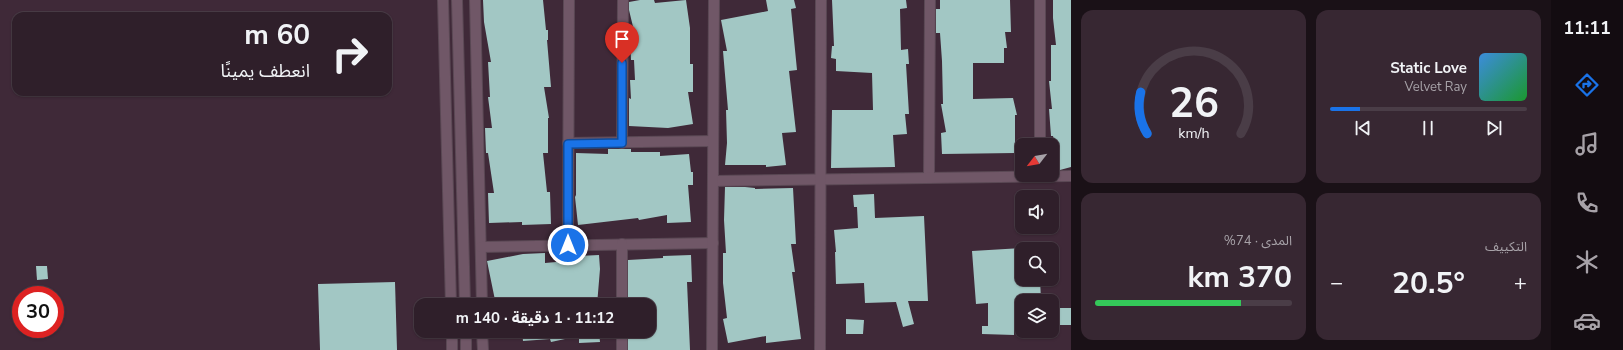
<!DOCTYPE html>
<html lang="ar">
<head>
<meta charset="utf-8">
<style>
  body { margin:0; font-family:"Nunito Sans","Noto Sans Arabic",sans-serif; background:#372732; color:#f1f3f6; direction:rtl; height:100vh; display:flex; flex-direction:column; font-size:15px; white-space:nowrap }
  * { box-sizing:border-box; margin:0 }
  p { font-size:13px; color:#a7a2a8 }
  .icon { flex:none; width:22px; height:22px; fill:none; stroke:currentColor; stroke-width:2; stroke-linecap:round; stroke-linejoin:round }
  .map { position:relative; flex:1; overflow:hidden; direction:ltr }
  .sheet { display:flex; flex-direction:column; gap:10px; padding:10px; background:#1a1117; width:480px }
  .sheet>* { flex:none }
  .top-card { position:absolute; left:12px; top:12px; width:380px; height:84px; border-radius:12px; box-shadow:0 1px 3px #0004,0 0 0 1px #4a3d47; direction:rtl; background:#2f1f2a; color:#f1f3f6; overflow:hidden }
  .needle { width:26px; rotate:239deg }
  .tools { position:absolute; left:1015px; top:138px; display:grid; gap:8px }
  .tools a { display:grid; place-items:center; width:44px; height:44px; border-radius:8px; background:#2f1f2a; box-shadow:0 1px 3px #0004,0 0 0 1px #4a3d47; font-size:20px }
  .speed { position:absolute; left:12px; top:286px; display:flex; gap:8px; font-size:20px; font-weight:700; text-align:center }
  .speed>* { display:grid; place-content:center; width:52px; height:52px; border-radius:50%; background:#2f1f2a; box-shadow:0 1px 3px #0004,0 0 0 1px #4a3d47; line-height:1 }
  .speed .limit { border:6px solid #d22; background:#fff; color:#111 }
  .pin { position:absolute; display:grid; place-items:center; width:34px; height:34px; color:#fff; margin:-41px -17px; border-radius:50% 50% 50% 0; rotate:-45deg; box-shadow:0 0 4px #0007 }
  .pin .icon { rotate:45deg }
  .me { position:absolute; width:44px; margin:-22px; rotate:0deg; stroke-linejoin:round; filter:drop-shadow(0 0 3px #0008) }
  .turn { display:flex; align-items:center; gap:14px; height:84px; padding:0 16px; font-size:18px }
  .turn .icon { width:52px; height:52px; stroke-width:2.5 }
  .turn b { display:block; font-size:28px; line-height:34px }
  .big { font-size:30px; font-weight:700; line-height:1.1 }
  .sheet .card { flex:1; display:flex; flex-direction:column; justify-content:center; gap:6px; min-width:0; padding:0 14px; border-radius:12px; background:#372732 }
  .sheet .dial { align-items:center; gap:0 }
  .dial svg { height:104px; overflow:visible; fill:none; stroke:#4a3d47; stroke-width:7; stroke-linecap:round; text-anchor:middle }
  .dial text { fill:#f1f3f6; stroke:none }
  .song { display:flex; align-items:center; gap:12px }
  .cover { width:48px; height:48px; border-radius:6px; background:linear-gradient(135deg,hsl(210 70% 55%),hsl(130 70% 35%)) }
  .played { height:4px; border-radius:2px; background:linear-gradient(90deg,#1a73e8 15%,#4a3d47 15%) }
  .keys { display:flex; justify-content:space-around; direction:ltr }
  .heat { display:flex; justify-content:space-between; align-items:center; font-size:22px; direction:ltr }
  .charge { height:6px; border-radius:3px; background:linear-gradient(90deg,#34c759 74%,#4a3d47 0) }
  .sheet .tiles { flex:1; display:grid; gap:10px; grid-template-columns:repeat(2,1fr) }
  .trip { position:absolute; left:414px; top:298px; width:242px; height:40px; border-radius:12px; background:#2f1f2a; box-shadow:0 1px 3px #0004,0 0 0 1px #4a3d47; font-weight:700; line-height:40px; text-align:center; direction:rtl }
  main { display:flex; flex:1; min-height:0 }
  .tabs { display:flex; flex-direction:column; width:72px; justify-content:space-around; align-items:center; background:#130c11; color:#a7a2a8 }
  .tabs .icon { width:28px; height:28px }
  .tabs .current { color:#1a73e8 }
  .tabs b { font-size:18px; color:#f1f3f6 }
  .map>svg:first-child { display:block }
</style>
</head>
<body>
<main>
<nav class="tabs">
<b>11:11</b>
<svg class="icon current" aria-label="directions" viewBox="0 0 24 24"><path d="M12 3l9 9-9 9-9-9zM9 14v-3h6M13 9l2 2-2 2"/></svg>
<svg class="icon" aria-label="music" viewBox="0 0 24 24"><path d="M9 18V5l10-2v13"/><circle cx="6" cy="18" r="3"/><circle cx="16" cy="16" r="3"/></svg>
<svg class="icon" aria-label="phone" viewBox="0 0 24 24"><path d="M5 4h4l2 5-3 2q2 4 5 5l2-3 5 2v4C11 20 4 13 5 4z"/></svg>
<svg class="icon" aria-label="climate" viewBox="0 0 24 24"><path d="M12 3v18M4 7l16 10M4 17L20 7"/></svg>
<svg class="icon" aria-label="car" viewBox="0 0 24 24"><path d="M5 17H2v-5l4-1 3-4h7l3 4 3 1v5h-3M9 17h6M6 11h13"/><circle cx="7" cy="17" r="2"/><circle cx="17" cy="17" r="2"/></svg>
</nav>
<section class="sheet">
<div class="tiles">
<div class="card">
<div class="song"><i class="cover"></i><div><b>Static Love</b><p>Velvet Ray</p></div></div>
<div class="played"></div>
<div class="keys"><svg class="icon" aria-label="previous" viewBox="0 0 24 24"><path d="M18 5L8 12l10 7zM5 5v14"/></svg><svg class="icon" aria-label="pause" viewBox="0 0 24 24"><path d="M8 5v14M16 5v14"/></svg><svg class="icon" aria-label="next" viewBox="0 0 24 24"><path d="M6 5l10 7-10 7zM19 5v14"/></svg></div>
</div>
<div class="card dial"><svg viewBox="0 0 100 80">
<path d="M14 69A42 42 0 1 1 86 69"/>
<path d="M14 69A42 42 0 0 1 9 37" stroke="#1a73e8"/>
<text x="50" y="56" font-size="32" font-weight="700">26</text>
<text x="50" y="72" font-size="11">km/h</text>
</svg></div>
<div class="card"><p>التكييف</p>
<div class="heat"><a>−</a><b class="big">20.5°</b><a>+</a></div>
</div>
<div class="card"><p>المدى · 74%</p><b class="big">370 km</b><div class="charge"></div></div>
</div>
</section>
<div class="map">
<svg width="1071" height="350" viewBox="0 0 1071 350">
  <rect width="100%" height="100%" fill="#3f2938"/>
  <g fill="#a2c7c4">
    <polygon points="483,0 543,0 546,30 548,30 548,40 547,40 551,87 544,87 549,118 548,118 548,153 543,153 547,192 550,192 551,224 522,225 522,222 489,223 488,193 494,193 488,153 486,153 485,128 492,128 488,97 490,97 488,62 491,62 484,22"/>
    <polygon points="640,0 654,0 655,3 686,0 690,28 690,64 693,64 693,92 688,92 693,124 668,128 629,126 629,98 631,99 630,80 635,80 634,60 631,60 630,35 635,35 629,10 629,2"/>
    <polygon points="766,0 794,0 796,8 791,9 797,70 789,71 796,132 782,133 786,165 766,167 766,165 725,165 727,143 726,110 728,110 723,51 727,51 721,20 768,11"/>
    <polygon points="832,0 906,0 907,8 900,9 901,50 908,49 909,64 906,64 909,114 905,114 907,134 893,135 895,167 831,168 832,110 873,110 872,73 836,71 836,59 831,58 832,46 834,46"/>
    <polygon points="940,0 1010,0 1011,32 1005,32 1007,48 1004,48 1004,63 973,63 973,99 1013,98 1017,115 1015,115 1015,153 942,154 941,133 946,132 941,104 943,104 942,61 940,33 936,33 936,9 940,9"/>
    <polygon points="1053,0 1071,0 1071,167 1060,170 1053,136 1051,136 1049,109 1052,109 1049,81 1051,81 1051,45 1056,45 1053,18"/>
    <polygon points="608,149 631,149 631,152 660,152 660,156 689,154 691,172 693,172 693,185 688,185 691,222 667,223 667,215 639,220 638,218 578,225 575,197 576,195 576,153 608,154"/>
    <polygon points="725,187 745,187 755,188 755,189 793,188 796,244 791,244 795,272 792,272 801,339 766,343 766,336 728,343 723,319 727,318 723,283 723,253 726,253 724,220"/>
    <polygon points="874,194 875,218 924,216 928,301 908,301 914,324 903,327 896,302 865,303 864,283 836,284 835,252 836,252 834,230 858,228 857,207 854,207 853,195"/>
    <polygon points="1022,248 1022,279 1040,279 1041,300 1014,302 1014,335 982,334 982,326 988,326 988,303 976,304 972,251"/>
    <polygon points="545,253 545,263 578,260 578,256 599,255 600,269 597,305 496,305 487,261 523,254"/>
    <polygon points="691,255 692,282 687,282 690,350 628,350 628,331 649,331 649,305 628,305 628,260 663,258 663,256"/>
    <polygon points="36,266 47,266 48,279 37,280"/>
    <polygon points="395,282 397,350 320,350 318,284"/>
    <polygon points="1057,308 1071,308 1071,325 1056,325"/>
    <polygon points="846,319 864,320 863,334 846,334"/>
    <polygon points="522,331 599,331 600,342 579,343 579,336 551,342 550,339 523,341"/>
  </g>
  <g fill="none" stroke-linecap="round" stroke-linejoin="round">
    <g stroke="#5a4854" stroke-width="12">
      <g id="minor">
        <polyline points="443,0 451,305"/>
        <polyline points="457,0 465,305"/>
        <polyline points="475,0 482,305"/>
        <polyline points="568,143 713,141"/>
        <polyline points="622,143 623,0"/>
        <polyline points="1040,145 1040,0"/>
        <polyline points="929,178 930,0"/>
        <polyline points="713,181 1071,176"/>
        <polyline points="568,245 569,0"/>
        <polyline points="481,247 713,243"/>
        <polyline points="622,305 622,244"/>
        <polyline points="452,331 452,350"/>
        <polyline points="466,331 466,350"/>
        <polyline points="482,331 483,350"/>
        <polyline points="622,350 622,331"/>
        <polyline points="712,350 714,0"/>
        <polyline points="820,350 821,0"/>
      </g>
    </g>
    <use href="#minor" stroke="#705767" stroke-width="10"/>
  </g>
  <g fill="none" stroke-linecap="round" stroke-linejoin="round">
    <g stroke="#114b97" stroke-width="10">
      <polyline id="route" points="568,245 568,144 622,143 622,63"/>
    </g>
    <use href="#route" stroke="#1a73e8" stroke-width="7"/>
  </g>
</svg>
<div class="tools">
<a><svg class="needle" viewBox="-14 -14 28 28"><path d="M0-13l5 13h-10z" fill="#e53935"/><path d="M0 13l5-13h-10z" fill="#a7a2a8"/></svg></a>
<a><svg class="icon" aria-label="sound" viewBox="0 0 24 24"><path d="M4 9h4l5-4v14l-5-4H4zM17 9q2 3 0 6"/></svg></a>
<a><svg class="icon" aria-label="search" viewBox="0 0 24 24"><circle cx="10" cy="10" r="6"/><path d="M15 15l6 6"/></svg></a>
<a><svg class="icon" aria-label="layers" viewBox="0 0 24 24"><path d="M12 4l9 5-9 5-9-5zM3 14l9 5 9-5"/></svg></a>
</div>
<div class="speed"><div class="limit">30</div></div>
<div class="pin" style="left:622px;top:63px;background:#d93025"><svg class="icon" aria-label="arrive" viewBox="0 0 24 24"><path d="M6 21V4h12l-3 4 3 4H6"/></svg></div>
<svg class="me" style="left:568px;top:245px" viewBox="-20 -20 40 40"><circle r="17" fill="#1a73e8" stroke="#fff" stroke-width="3"/><path d="M0-11L8 9 0 5-8 9z" fill="#fff"/></svg>
<div class="trip">11:12 · 1 دقيقة · 140 m</div>
<div class="top-card">
<div class="turn"><svg class="icon" aria-label="right" viewBox="0 0 24 24"><path d="M7 20v-9h11M14 6l5 5-5 5"/></svg><div><b>60 m</b>انعطف يمينًا</div></div>
</div>
</div>
</main>
</body>
</html>
